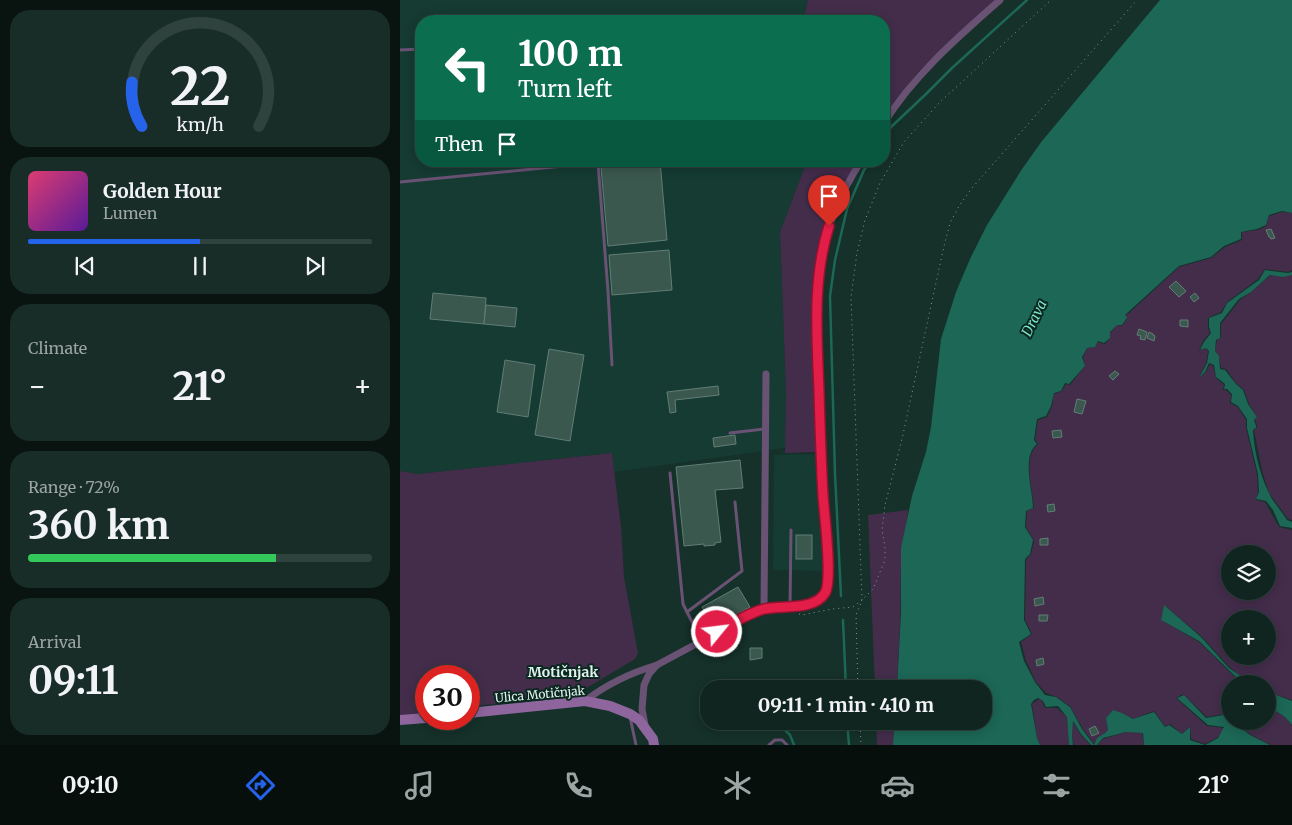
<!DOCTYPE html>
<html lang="en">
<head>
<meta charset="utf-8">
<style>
  body { margin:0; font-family:Merriweather,serif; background:#192d28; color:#f1f3f6; height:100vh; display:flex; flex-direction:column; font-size:19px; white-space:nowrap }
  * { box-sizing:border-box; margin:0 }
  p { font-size:16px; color:#9ca5a4 }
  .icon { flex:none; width:28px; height:28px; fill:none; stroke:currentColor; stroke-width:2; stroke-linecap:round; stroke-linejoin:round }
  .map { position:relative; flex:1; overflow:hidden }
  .details { display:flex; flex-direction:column; gap:10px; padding:10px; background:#091411; width:400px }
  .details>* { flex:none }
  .top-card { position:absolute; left:15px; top:15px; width:475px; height:152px; border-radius:20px; box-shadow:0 2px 12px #0003,0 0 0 1px #30423d; background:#0b6e4f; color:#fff; overflow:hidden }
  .fabs { position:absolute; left:821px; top:545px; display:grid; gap:10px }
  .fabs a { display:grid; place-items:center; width:55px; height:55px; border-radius:50%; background:#10251f; box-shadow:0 2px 12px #0003,0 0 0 1px #30423d; font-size:25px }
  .speed { position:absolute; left:15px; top:665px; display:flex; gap:10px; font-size:25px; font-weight:700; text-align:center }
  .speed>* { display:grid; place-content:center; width:65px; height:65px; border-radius:50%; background:#10251f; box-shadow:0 2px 12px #0003,0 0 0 1px #30423d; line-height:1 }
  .speed .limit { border:8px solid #d22; background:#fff; color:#111 }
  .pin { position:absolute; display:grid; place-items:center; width:42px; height:42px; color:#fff; margin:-51px -21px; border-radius:50% 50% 50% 0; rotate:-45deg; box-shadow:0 0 5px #0007 }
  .pin .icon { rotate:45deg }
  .me { position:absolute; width:55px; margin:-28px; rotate:61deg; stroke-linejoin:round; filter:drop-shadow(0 0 4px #0008) }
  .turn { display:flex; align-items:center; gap:18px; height:105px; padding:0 20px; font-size:22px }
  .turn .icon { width:65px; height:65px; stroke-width:2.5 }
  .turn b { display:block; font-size:35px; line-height:42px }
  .then { display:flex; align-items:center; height:48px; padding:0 20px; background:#0003; gap:10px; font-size:19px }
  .big { font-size:38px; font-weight:700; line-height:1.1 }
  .details .widget { flex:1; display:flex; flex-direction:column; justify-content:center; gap:8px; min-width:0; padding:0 18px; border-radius:20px; background:#192d28 }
  .details .dial { align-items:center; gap:0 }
  .dial svg { height:130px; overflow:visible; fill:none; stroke:#30423d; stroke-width:7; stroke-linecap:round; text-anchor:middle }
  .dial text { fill:#f1f3f6; stroke:none }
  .song { display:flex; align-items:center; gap:15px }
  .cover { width:60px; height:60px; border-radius:8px; background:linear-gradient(135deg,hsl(340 70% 55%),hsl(270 70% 35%)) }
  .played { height:5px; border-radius:2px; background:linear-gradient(90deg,#2563eb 50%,#30423d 50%) }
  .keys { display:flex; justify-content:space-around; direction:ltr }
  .heat { display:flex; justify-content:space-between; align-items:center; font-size:28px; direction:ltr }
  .charge { height:8px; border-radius:4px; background:linear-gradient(90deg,#34c759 72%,#30423d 0) }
  .trip { position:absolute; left:300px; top:680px; width:292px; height:50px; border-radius:20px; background:#10251f; box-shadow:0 2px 12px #0003,0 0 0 1px #30423d; font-weight:700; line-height:50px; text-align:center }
  .tabs { display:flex; height:80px; justify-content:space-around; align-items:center; background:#060f0c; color:#9ca5a4 }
  .tabs .icon { width:35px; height:35px }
  .tabs .current { color:#2563eb }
  .tabs b { font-size:22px; color:#f1f3f6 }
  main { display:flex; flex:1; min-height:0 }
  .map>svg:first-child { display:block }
</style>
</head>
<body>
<main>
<section class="details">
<div class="widget dial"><svg viewBox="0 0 100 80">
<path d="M14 69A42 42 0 1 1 86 69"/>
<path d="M14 69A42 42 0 0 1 8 42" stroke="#2563eb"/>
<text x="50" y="56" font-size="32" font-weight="700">22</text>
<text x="50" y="72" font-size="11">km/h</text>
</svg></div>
<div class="widget">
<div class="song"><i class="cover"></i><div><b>Golden Hour</b><p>Lumen</p></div></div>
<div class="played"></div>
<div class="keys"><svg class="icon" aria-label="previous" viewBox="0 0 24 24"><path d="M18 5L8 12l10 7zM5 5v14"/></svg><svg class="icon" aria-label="pause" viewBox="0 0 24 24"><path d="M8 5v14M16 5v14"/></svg><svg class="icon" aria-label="next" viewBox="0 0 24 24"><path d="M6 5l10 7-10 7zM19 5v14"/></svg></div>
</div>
<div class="widget"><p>Climate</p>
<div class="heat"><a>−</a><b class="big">21°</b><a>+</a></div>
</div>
<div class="widget"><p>Range · 72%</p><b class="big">360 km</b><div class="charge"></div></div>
<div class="widget"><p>Arrival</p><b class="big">09:11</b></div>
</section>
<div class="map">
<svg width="892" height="745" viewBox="0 0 892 745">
  <rect width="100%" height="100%" fill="#153129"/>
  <g fill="#153b32">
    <polygon points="0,0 408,0 403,21 21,21 21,161 407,161 380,232 386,392 385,448 214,472 212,453 18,474 0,471"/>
    <polygon points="417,454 424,556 424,571 373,570 374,455"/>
  </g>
  <g fill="#432d4b" fill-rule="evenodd">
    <polygon points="408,0 599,0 518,72 494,102 484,117 484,21 403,21"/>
    <polygon points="407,161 457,161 452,170 420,248 418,452 385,453 386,392 380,232"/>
    <path d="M 882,212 L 892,213 L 892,270 L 888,272 L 865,269 L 858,279 L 827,302 L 821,312 L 808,318 L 808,328 L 810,333 L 803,341 L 799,351 L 806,348 L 808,352 L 806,363 L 799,378 L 805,373 L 810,364 L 813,366 L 816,378 L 824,385 L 823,390 L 826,390 L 831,395 L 830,403 L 838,407 L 846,420 L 846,428 L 857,474 L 858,492 L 856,500 L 865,502 L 879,527 L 892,530 L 892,700 L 876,695 L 868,688 L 868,684 C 836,684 820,654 800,635 C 788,625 776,615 764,605 L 761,620 L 799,642 L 842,684 L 830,684 L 830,719 L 823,714 L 807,717 L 783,694 L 776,698 L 807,726 L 824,728 L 818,737 L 805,744 L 791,739 L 790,726 L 782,734 L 770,724 L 765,726 L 754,711 L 733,719 L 722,713 L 713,710 L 706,718 L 708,730 C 703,736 698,736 694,744 L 683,729 L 670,706 L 657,697 L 646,693 L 636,682 L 626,661 L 621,642 L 632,634 L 625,620 L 626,560 L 631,554 L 634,541 L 626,527 L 627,511 L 634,508 C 633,490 622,457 638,444 L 635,440 L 638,420 L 647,417 L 652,406 L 654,394 L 662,391 L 666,384 L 670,385 L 685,366 L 683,357 L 687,348 L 695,347 L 698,342 L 705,344 L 710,338 L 710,333 L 717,325 L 722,326 L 727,319 L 725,315 L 728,314 L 779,267 L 811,258 L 825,247 L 842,240 L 842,232 L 858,230 L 866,226 L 869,216 ZM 830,554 L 868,554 L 868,591 L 830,591 ZM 830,619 L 868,619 L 868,656 L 830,656 Z"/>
    <polygon points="871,275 883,277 892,275 892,520 888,519 869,493 862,471 854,430 857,428 857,426 855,420 857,417 849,404 844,390 836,383 826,369 821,368 819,356 815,351 817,340 821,337 821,324 840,300 851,292"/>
    <polygon points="212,453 221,527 224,577 238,653 235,659 183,690 170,694 69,707 69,676 26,676 26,713 0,717 0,471 18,474"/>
    <polygon points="508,510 501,566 500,624 497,689 475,689 468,515"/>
    <polygon points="639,699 642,701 645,708 657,708 667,717 669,745 640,745 637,738 632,704"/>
    <polygon points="868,706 885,717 892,726 892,745 871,745 851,735 833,721 868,721"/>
    <polygon points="476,721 495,721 494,745 477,745"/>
    <polygon points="673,722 680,734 690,745 674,745 672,736"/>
    <polygon points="727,732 742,733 744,745 697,745 703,739"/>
  </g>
  <g fill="#1c6756">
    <path d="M 760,0 L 892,0 L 892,213 L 882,211 L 869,215 L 866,225 L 857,229 L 841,232 L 841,239 L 824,246 L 811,257 L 779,266 L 725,315 L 727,318 L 722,325 L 717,325 L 710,332 L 710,338 L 704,343 L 698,341 L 695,347 L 687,348 L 682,357 L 685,366 L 669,384 L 665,383 L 661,391 L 654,393 L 651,406 L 646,416 L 637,419 L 634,440 L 637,444 C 621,457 633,490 633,508 L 626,511 L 625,527 L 633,540 L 630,554 L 625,559 L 624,620 L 631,634 L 619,642 L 624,661 L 635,682 L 645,695 L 656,697 L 670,707 L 682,729 L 694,745 L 697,738 L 705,733 L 708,730 L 706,718 L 713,710 L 722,713 L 733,719 L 754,712 L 765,727 L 769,725 L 782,734 L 790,727 L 790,740 L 805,745 L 744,745 L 743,733 L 726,732 L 703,738 L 697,745 L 691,745 L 681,734 L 673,721 L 672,736 L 673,745 L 669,745 L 667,717 L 658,706 L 646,707 L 643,701 L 638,698 L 634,700 L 631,704 L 637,738 L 640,745 L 493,745 L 495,721 L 584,721 L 584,689 L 497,689 L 501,612 L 501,548 L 512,496 L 526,452 L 531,427 L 541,339 L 556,292 L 570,259 L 587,225 L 622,169 L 642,141 Z"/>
    <path d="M 865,270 L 888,273 L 892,272 L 892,275 L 883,277 L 870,275 L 851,292 L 839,299 L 820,323 L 820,338 L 816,340 L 815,351 L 819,356 L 820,369 L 825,370 L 836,384 L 843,390 L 848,404 L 857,417 L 854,420 L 856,426 L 856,428 L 853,430 C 854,450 859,472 868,491 C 872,501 881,510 887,520 L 892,522 L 892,528 L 880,526 L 873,510 L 866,501 L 856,499 L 859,492 L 858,474 L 847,428 L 847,419 L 838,406 L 831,402 L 832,394 L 827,389 L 824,389 L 825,384 L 816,377 L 814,365 L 809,363 L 805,372 L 799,378 L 807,363 L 809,351 L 806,348 L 800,350 L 804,342 L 811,333 L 809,327 L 809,318 L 822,313 L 827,303 L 859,280 Z"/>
    <polygon points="764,605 801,637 829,668 844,678 858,684 843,684 799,641 761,620"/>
    <polygon points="868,689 876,695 892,701 892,725 885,717 868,706"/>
    <polygon points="784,695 806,718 823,715 830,720 830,721 832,721 850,735 870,745 805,745 818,738 824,727 808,725 777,698"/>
  </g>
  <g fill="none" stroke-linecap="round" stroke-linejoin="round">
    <g stroke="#1c6756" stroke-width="2.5">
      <polyline points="484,139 491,127 525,95 552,68 627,0"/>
      <polyline points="441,596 435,474 430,296 435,260 447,209 464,170 470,161"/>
      <polyline points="443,620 446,689"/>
      <polyline points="395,680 424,689"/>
      <polyline points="376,721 390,735 394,745"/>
      <polyline points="447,721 449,745"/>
    </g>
  </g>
  <g fill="#3b584f" stroke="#607e75">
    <polygon points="260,161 267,240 208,246 201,167"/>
    <polygon points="871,229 875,238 871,239 870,237 869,237 866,230"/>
    <polygon points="269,250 272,290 212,295 209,255"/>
    <polygon points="776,281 786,291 779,297 769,287"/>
    <polygon points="33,293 86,298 84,324 30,319"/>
    <polygon points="795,293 799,298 794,302 790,297"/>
    <polygon points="86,305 117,308 115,327 84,324"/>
    <polygon points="780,320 788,320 788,327 780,326"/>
    <polygon points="739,329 747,332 745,340 740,339 741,336 737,335"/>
    <polygon points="749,332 753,334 753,335 755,336 754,341 747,338"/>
    <polygon points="149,349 184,355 170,441 135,435"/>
    <polygon points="105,360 135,365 128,417 97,412"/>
    <polygon points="715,371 719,374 713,380 709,376"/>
    <polygon points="318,386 319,395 275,400 276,412 270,413 267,392"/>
    <polygon points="677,399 686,401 682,414 674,412"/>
    <polygon points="661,430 662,437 653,438 652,431"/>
    <polygon points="335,435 336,444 314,447 313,438"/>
    <polygon points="340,460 343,488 315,490 321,542 315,543 315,545 304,546 304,544 284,546 276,467"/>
    <polygon points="654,504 655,511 648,512 647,505"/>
    <rect x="396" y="535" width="16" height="24"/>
    <polygon points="648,538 648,545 640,545 640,539"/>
    <polygon points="338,587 350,607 313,628 302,607"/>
    <polygon points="643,597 644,604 635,606 634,599"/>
    <polygon points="639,615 648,615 647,621 639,621"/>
    <polygon points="350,648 362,648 362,658 350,660"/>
    <polygon points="643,658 644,664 637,666 636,660"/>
    <polygon points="695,726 699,733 692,736 689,729"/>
  </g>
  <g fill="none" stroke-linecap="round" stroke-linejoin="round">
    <g stroke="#849a93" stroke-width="1" stroke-dasharray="1 4" stroke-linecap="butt">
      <polyline points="399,614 402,615 432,609 453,607 462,600 473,589 485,560 485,547 482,530 485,505 502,439 544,246 550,223 559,206 572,188 737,0"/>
      <polyline points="458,689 456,615 462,600 451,297 457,253 465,220 480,183 504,142 540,102 651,0"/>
      <polyline points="460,721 461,745"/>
    </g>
    <g stroke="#6a5274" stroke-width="3">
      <polyline points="0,50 21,49"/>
      <polyline points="128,161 128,169"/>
      <polyline points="198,163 208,291 212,365"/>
      <polyline points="0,182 214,161"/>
      <polyline points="330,433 365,429"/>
      <polyline points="270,473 283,604 301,640"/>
      <polyline points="390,607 391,530"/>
      <polyline points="287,612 342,571 335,502"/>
      <polyline points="230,717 236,745"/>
      <polyline points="369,745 375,740 382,740 387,745"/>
    </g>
    <g stroke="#6a5274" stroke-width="7">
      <path d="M 484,123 C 514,75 558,37 600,0"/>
      <polyline points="364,609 366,374"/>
      <path d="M 185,701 C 207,684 230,673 257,665"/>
      <path d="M 245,725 L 242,709 L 244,685 L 249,674 L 257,665 L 350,615 C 354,613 359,611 364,609 C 383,605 410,612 424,594 C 432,584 427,548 426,534 C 422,485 421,436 419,387 C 417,349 414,311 419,274 C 423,232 439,196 461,161"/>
    </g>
    <g stroke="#8e669d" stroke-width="10">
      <polyline points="69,713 185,701 210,706 230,714 239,720 253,739 254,745"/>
      <polyline points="0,720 26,718"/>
    </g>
  </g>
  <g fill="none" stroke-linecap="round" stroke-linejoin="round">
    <g stroke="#92132f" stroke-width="12">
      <path id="route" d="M 317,632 C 331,624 348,613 364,609 C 382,605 414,611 425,593 C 433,580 424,513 423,495 C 421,461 420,426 419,392 C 417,336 412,280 429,226"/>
    </g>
    <use href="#route" stroke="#e11d48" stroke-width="9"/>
  </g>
  <g text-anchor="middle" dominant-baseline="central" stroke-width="4" stroke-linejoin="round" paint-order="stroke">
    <g font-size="12" fill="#e1f2ec" stroke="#0a2720">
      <text transform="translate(140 694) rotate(-5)">Ulica Motičnjak</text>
    </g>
    <g font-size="14" font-style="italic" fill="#7ee8cc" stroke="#0a2720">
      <text transform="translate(634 318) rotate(-64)">Drava</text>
    </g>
    <g font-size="14" font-weight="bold" fill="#e1f2ec" stroke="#0a2720">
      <text x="163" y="672">Motičnjak</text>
    </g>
  </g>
</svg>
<div class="fabs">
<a><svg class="icon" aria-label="layers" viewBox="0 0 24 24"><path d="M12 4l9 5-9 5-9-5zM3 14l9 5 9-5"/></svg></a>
<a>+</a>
<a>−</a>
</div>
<div class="speed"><div class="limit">30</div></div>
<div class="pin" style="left:429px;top:226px;background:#d93025"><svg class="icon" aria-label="arrive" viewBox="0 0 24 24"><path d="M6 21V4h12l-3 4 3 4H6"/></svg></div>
<svg class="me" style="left:317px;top:632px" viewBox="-20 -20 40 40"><circle r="17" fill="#e11d48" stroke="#fff" stroke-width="3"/><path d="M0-11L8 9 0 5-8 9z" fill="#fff"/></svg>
<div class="trip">09:11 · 1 min · 410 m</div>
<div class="top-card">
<div class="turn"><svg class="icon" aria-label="left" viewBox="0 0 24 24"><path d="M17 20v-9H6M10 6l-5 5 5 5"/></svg><div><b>100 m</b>Turn left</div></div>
<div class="then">Then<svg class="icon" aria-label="arrive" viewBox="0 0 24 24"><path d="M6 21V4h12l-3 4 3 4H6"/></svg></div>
</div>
</div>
</main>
<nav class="tabs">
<b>09:10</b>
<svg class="icon current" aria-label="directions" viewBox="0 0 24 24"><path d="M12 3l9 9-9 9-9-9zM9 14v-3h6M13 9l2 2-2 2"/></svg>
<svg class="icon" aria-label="music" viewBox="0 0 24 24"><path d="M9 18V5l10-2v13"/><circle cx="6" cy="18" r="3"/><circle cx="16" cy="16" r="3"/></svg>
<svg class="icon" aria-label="phone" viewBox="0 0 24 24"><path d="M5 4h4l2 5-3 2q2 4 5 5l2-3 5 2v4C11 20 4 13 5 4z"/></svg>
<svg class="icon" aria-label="climate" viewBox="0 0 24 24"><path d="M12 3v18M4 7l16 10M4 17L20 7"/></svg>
<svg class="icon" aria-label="car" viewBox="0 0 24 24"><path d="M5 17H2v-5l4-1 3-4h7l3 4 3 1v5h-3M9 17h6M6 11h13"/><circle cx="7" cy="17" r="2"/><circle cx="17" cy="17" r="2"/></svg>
<svg class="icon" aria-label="filters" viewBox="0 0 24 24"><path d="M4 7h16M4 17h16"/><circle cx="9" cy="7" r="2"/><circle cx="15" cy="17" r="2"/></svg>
<b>21°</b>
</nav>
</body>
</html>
